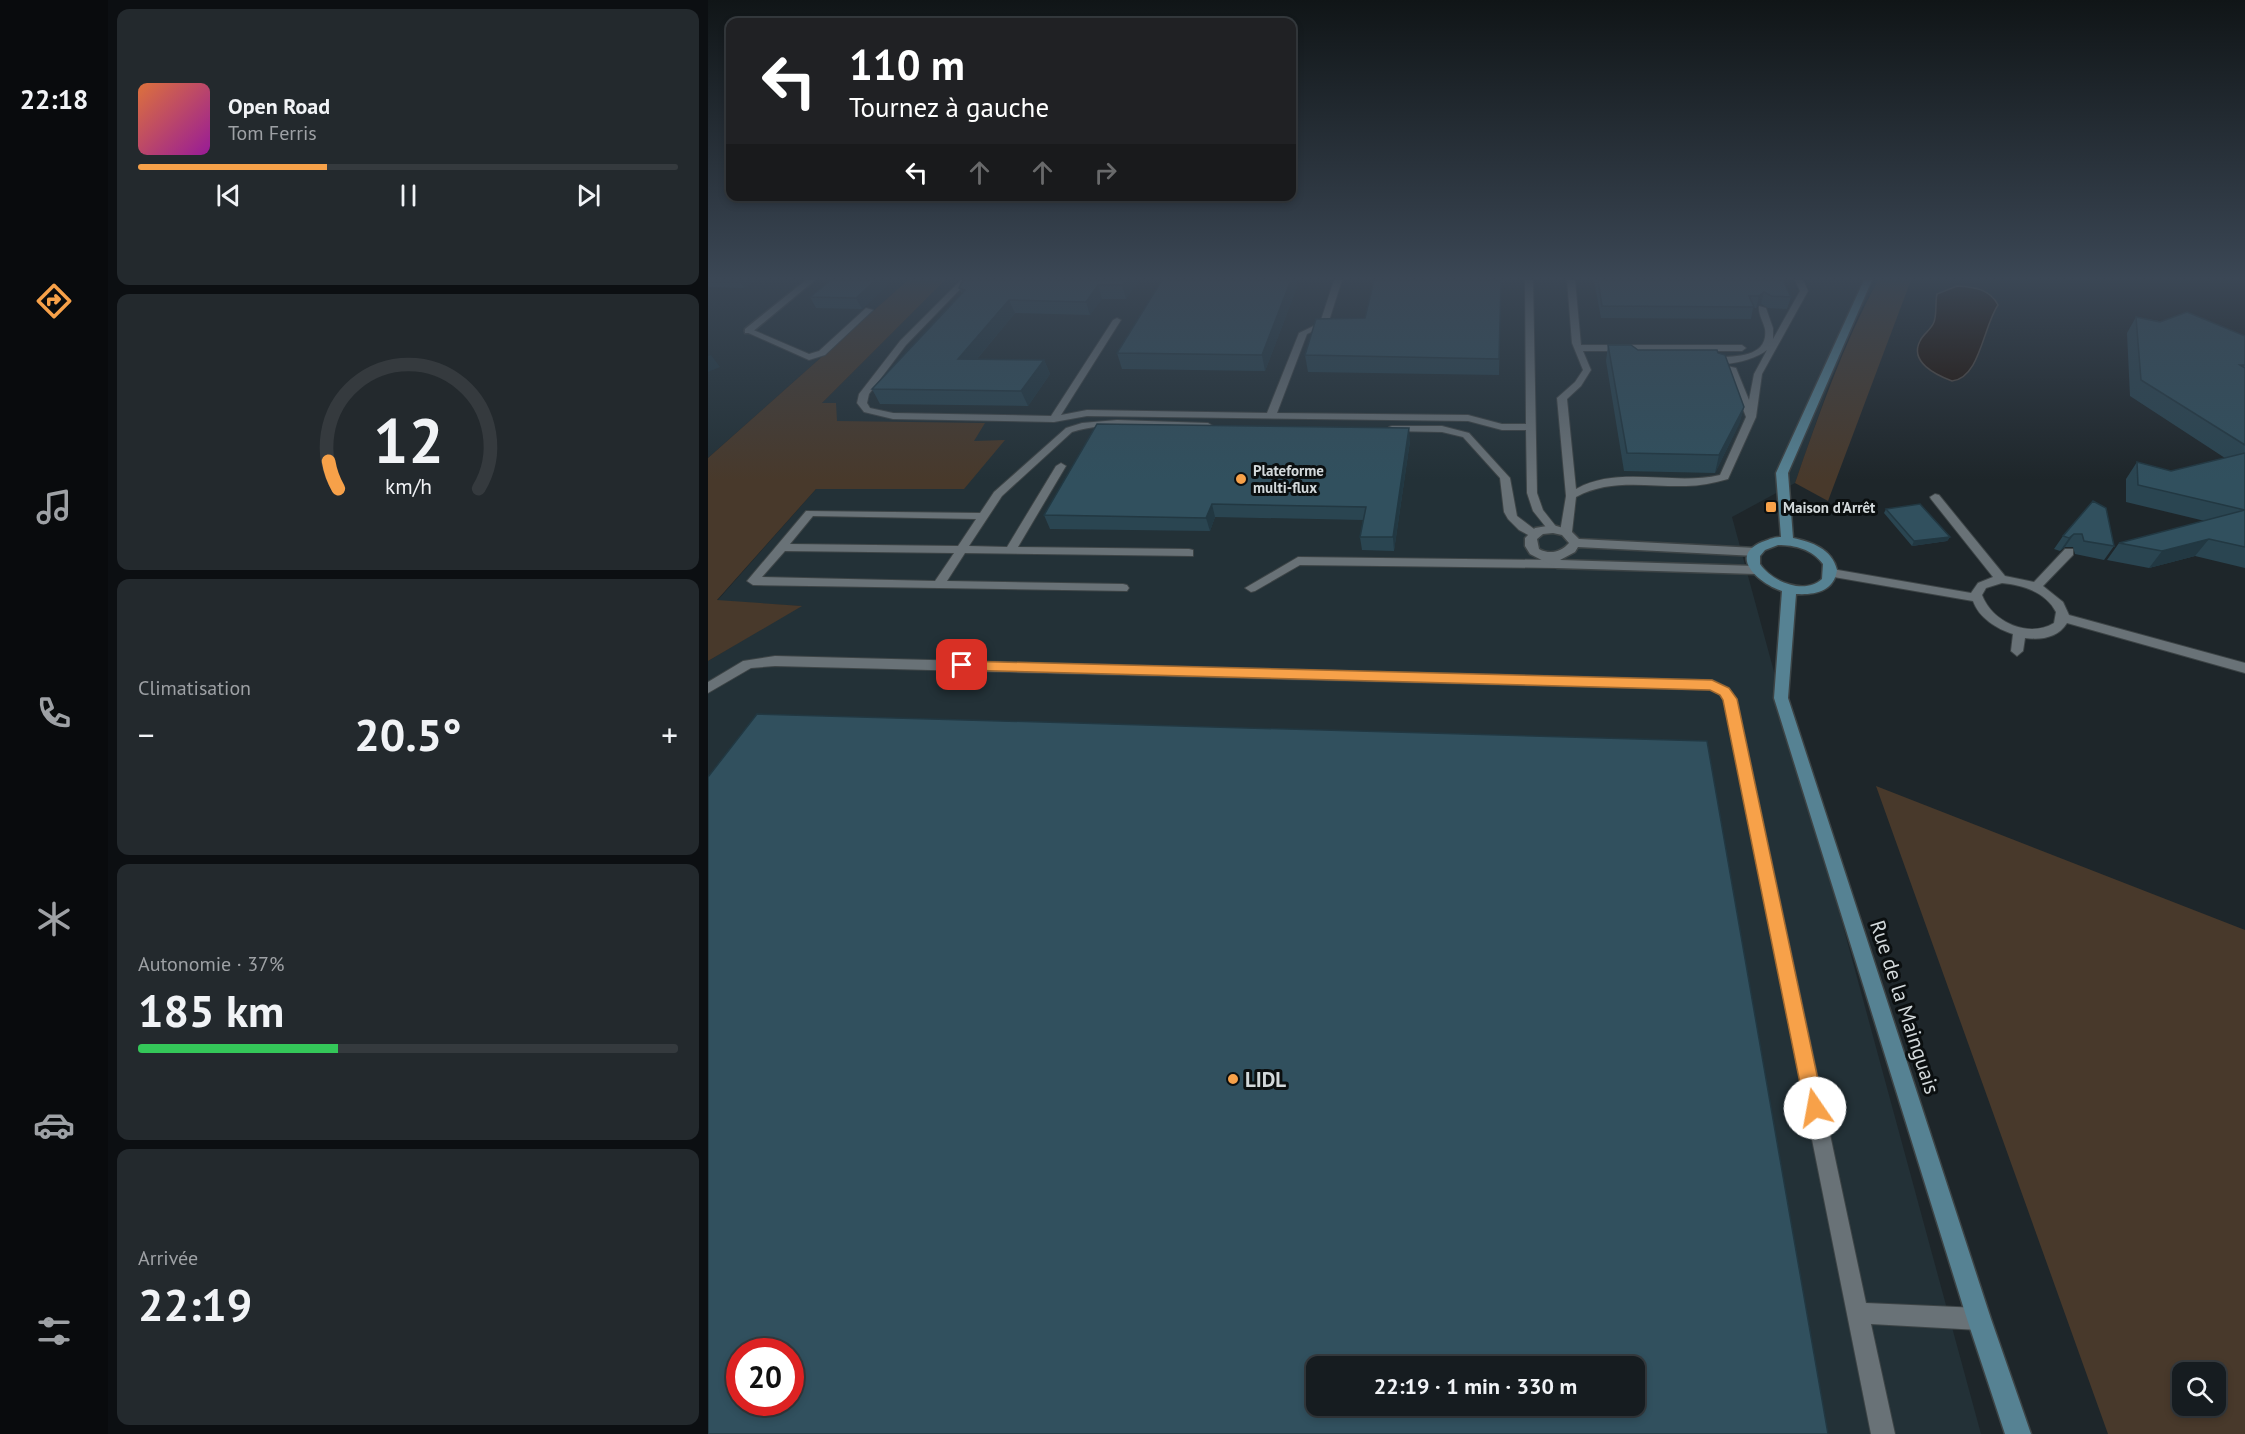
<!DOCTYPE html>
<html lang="fr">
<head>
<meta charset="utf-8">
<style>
  body { margin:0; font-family:"PT Sans",sans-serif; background:#23292d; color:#f1f3f6; height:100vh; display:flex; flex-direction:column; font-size:22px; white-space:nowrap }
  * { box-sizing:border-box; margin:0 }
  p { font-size:20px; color:#9ea1a5 }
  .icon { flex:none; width:33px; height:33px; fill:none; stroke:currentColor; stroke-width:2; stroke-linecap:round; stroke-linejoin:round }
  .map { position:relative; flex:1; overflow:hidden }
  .side { display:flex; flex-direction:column; gap:9px; padding:9px; background:#0c0f12; width:600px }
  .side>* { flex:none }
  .hud { position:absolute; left:18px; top:18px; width:570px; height:183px; border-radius:12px; box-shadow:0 3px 9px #0003,0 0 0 2px #353a3e; background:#202124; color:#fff; overflow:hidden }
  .fabs { position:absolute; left:1464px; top:1362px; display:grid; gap:12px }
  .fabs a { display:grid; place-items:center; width:54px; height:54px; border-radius:12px; background:#161c20; box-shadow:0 3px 9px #0003,0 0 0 2px #353a3e; font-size:30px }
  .speed { position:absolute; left:18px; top:1338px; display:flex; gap:12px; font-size:30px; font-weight:700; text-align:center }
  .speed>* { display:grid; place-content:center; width:78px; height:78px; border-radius:50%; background:#161c20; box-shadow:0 3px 9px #0003,0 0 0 2px #353a3e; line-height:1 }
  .speed .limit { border:9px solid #d22; background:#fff; color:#111 }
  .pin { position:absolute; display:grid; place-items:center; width:51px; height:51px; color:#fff; margin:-26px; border-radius:12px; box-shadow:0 3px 9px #0006 }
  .me { position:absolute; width:66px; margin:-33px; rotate:348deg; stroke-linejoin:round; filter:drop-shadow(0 0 4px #0008) }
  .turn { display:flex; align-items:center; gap:21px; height:126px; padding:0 24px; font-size:27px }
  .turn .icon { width:78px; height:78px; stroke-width:2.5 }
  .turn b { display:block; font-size:42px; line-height:51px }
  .lanes { display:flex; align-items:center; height:57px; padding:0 24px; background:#0003; justify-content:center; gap:30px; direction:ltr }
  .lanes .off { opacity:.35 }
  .big { font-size:45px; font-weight:700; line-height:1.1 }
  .side .widget { flex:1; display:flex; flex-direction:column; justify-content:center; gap:9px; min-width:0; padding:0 21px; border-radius:12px; background:#23292d }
  .side .dial { align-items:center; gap:0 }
  .dial svg { height:156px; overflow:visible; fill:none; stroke:#353a3e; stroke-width:7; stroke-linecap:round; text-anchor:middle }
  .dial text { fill:#f1f3f6; stroke:none }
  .song { display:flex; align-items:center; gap:18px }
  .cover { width:72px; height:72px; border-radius:9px; background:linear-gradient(135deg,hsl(20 70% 55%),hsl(300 70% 35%)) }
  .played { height:6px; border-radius:3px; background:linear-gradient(90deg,#f7a149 35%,#353a3e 35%) }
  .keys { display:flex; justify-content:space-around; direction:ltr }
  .heat { display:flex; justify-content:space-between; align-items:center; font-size:33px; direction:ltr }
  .charge { height:9px; border-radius:4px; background:linear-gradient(90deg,#34c759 37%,#353a3e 0) }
  .trip { position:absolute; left:598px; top:1356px; width:339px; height:60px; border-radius:12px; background:#161c20; box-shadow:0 3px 9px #0003,0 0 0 2px #353a3e; font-weight:700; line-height:60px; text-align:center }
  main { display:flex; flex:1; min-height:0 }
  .tabs { display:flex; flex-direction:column; width:108px; justify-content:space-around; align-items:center; background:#090b0d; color:#9ea1a5 }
  .tabs .icon { width:42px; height:42px }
  .tabs .on { color:#f7a149 }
  .tabs b { font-size:27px; color:#f1f3f6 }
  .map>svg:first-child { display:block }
</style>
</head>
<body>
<main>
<nav class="tabs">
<b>22:18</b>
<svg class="icon on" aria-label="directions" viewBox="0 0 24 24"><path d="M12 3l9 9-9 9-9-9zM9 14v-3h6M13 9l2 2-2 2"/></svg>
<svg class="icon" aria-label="music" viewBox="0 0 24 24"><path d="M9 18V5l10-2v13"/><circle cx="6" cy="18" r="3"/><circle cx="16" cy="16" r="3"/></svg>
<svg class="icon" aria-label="phone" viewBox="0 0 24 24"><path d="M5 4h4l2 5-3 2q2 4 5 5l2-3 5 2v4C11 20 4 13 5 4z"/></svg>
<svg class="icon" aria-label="climate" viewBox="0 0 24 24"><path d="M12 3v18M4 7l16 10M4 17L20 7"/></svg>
<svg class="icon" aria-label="car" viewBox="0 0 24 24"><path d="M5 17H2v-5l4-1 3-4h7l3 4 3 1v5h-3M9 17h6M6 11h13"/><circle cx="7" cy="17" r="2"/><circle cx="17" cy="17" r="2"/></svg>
<svg class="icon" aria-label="filters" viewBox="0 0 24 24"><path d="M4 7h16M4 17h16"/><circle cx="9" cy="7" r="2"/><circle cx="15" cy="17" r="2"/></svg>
</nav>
<section class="side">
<div class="widget">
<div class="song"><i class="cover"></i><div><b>Open Road</b><p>Tom Ferris</p></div></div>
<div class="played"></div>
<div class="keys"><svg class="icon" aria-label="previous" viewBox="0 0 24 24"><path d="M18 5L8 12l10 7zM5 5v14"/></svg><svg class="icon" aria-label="pause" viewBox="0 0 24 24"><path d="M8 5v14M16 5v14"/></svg><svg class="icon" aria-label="next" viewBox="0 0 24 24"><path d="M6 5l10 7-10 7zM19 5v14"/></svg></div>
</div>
<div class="widget dial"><svg viewBox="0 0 100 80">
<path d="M14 69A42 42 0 1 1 86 69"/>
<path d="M14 69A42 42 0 0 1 9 55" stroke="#f7a149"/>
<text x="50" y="56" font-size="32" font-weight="700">12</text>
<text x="50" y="72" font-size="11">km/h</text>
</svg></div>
<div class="widget"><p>Climatisation</p>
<div class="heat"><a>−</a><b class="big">20.5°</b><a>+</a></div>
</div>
<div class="widget"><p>Autonomie · 37%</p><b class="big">185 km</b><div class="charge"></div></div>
<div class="widget"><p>Arrivée</p><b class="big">22:19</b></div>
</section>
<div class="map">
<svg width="1537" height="1434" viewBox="0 0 1537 1434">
  <rect width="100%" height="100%" fill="#1e262a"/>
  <g fill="#233137" fill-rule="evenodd">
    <polygon points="0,280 200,280 0,458"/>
    <path d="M 237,280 L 1170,280 L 1148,320 L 1120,388 L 1087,483 L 1024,517 L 1273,1434 L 0,1434 L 0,661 L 92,606 L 9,601 L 108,489 L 114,403 ZM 32,1352 L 82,1352 L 82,1402 L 32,1402 ZM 609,1366 L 927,1366 L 927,1406 L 609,1406 Z"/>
  </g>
  <g fill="#48392b" fill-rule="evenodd">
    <polygon points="200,280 237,280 114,403 128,403 129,421 277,423 266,441 297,440 256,489 108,489 9,600 94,606 0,661 0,458"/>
    <path d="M 1170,280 L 1203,280 L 1120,501 L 1087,483 C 1111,413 1135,345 1170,280 Z"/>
    <path d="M 1168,786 L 1537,930 L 1537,1434 L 1400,1434 ZM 1508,1372 L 1508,1406 L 1474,1406 L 1474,1372 Z"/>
  </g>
  <path fill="#1e0c00" stroke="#544a42" stroke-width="1.5" d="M 1249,286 C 1266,287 1282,289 1290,305 C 1275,327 1272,378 1244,381 C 1228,375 1201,362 1212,341 C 1215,334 1223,330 1226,322 C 1229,314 1227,303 1229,294 Z"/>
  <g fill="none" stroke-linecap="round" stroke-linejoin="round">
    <g stroke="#3d4446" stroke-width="2">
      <g id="lane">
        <polygon points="253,280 261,280 198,345 161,394 159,403 162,408 185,413 343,416 405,320 409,318 413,320 353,415 379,410 559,413 591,333 612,323 626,280 634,280 620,324 599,334 569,413 760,415 794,424 818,424 817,280 825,280 829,493 835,510 850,529 849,531 841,531 825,511 819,493 818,430 794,430 760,421 379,416 346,422 185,419 156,412 149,403 151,394 192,341"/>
        <path d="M 859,280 L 867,280 L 873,345 L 1034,345 L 1038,348 L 1034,351 L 875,351 L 883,370 L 873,386 L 859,399 L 868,489 C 911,465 965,486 1012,475 L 1038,417 L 1021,372 L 1007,367 L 1011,364 L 1028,368 L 1041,400 L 1046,374 L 1059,350 C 1046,360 1015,369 1001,360 L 1005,357 C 1025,357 1061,358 1057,329 C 1055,321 1050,314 1051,306 L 1058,308 L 1065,328 L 1065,339 L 1092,291 L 1087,280 L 1095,280 L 1100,291 L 1054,374 L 1048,417 L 1020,479 C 1006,483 992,486 978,486 C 940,487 903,478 868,497 L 864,532 L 862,534 L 854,534 L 852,532 L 858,496 L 849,398 L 867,382 L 875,370 L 864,343 Z"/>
        <polygon points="158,308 165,310 117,355 101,360 36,331 43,329 101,354 111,351"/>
        <path d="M 409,420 L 500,423 L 505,426 L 500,429 C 456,427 407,419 364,432 L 294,496 L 261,546 L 299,547 L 348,466 L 353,463 L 358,466 L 310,547 L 481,549 L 485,550 L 485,556 L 257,553 L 239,581 L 415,584 L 419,585 L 421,588 L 419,591 L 45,585 L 39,581 L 98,511 L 272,513 L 286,492 L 358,428 L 374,423 ZM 105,516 L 268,519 L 250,546 L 82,544 ZM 77,551 L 246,553 L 227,581 L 54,577 Z"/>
        <polygon points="684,426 734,426 761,433 802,478 809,516 830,532 830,536 822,536 811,530 800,519 796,512 792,478 755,437 734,432 681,431 681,427"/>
        <path d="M 1227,494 L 1231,495 L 1297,576 L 1326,582 L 1357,549 L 1365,549 L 1365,555 L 1335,586 L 1355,602 L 1361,615 L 1537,663 L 1537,673 L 1359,623 C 1350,638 1333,640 1317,638 L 1315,651 L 1309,656 L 1303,651 L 1305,634 C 1289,629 1271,618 1265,601 L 1120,576 L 1118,573 L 1120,570 L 1124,569 L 1263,593 L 1270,583 L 1285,577 L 1223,499 L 1222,497 ZM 1294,583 C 1314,585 1338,592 1348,612 L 1346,623 C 1321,638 1285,623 1274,595 L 1278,588 Z"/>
        <polygon points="590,557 849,560 855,564 849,568 592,565 547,591 543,592 537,588"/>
        <polygon points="67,656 1004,680 1021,688 1029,699 1158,1303 1271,1308 1279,1311 1282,1319 1279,1327 1271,1330 1163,1324 1187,1434 1163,1434 1016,700 1011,694 1002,690 67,666 43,668 0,693 0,682 35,661"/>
      </g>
    </g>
    <g stroke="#3d4446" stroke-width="3">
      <g id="street">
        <polygon points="98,280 107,280 43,333 37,333 37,329"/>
        <path d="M 845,525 L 862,530 L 871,539 L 1048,548 L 1054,552 L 1048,556 L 870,547 L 867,552 L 852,560 L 1048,566 L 1054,570 L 1048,574 L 849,568 L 822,554 L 817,546 L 817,538 L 827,528 ZM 845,533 L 854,535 L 861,543 C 853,552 842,555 831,549 L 829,539 L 835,534 Z"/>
      </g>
    </g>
    <g stroke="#3d4446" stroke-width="3">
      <path id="secondary" d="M 1156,280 L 1164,280 L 1080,473 L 1085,538 C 1104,542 1124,549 1129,570 C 1126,592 1106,595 1088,594 L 1080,698 L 1283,1319 L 1323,1434 L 1297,1434 L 1259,1319 L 1066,698 L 1074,591 C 1054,585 1018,557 1054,542 C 1060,540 1065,537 1073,537 L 1068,473 ZM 1070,545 C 1087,545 1104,549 1115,564 L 1114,579 C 1097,595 1064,582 1052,564 L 1052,556 L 1057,550 Z"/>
    </g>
    <use href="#lane" fill="#697277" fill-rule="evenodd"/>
    <use href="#street" fill="#697277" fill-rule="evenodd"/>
    <use href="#secondary" fill="#568293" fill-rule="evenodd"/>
  </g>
  <g fill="#2a4551">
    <polygon points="0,280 47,280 36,288 0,287"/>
    <polygon points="123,280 177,280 180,285 154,309 108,308 102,297"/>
    <polygon points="431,280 418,299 394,299 382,315 307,313 269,359 336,360 342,374 320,406 172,404 164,389 254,294 251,288"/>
    <polygon points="793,280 791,375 600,372 597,355 657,318"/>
    <polygon points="886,280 1075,280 1083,297 1079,309 1060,308 1053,304 1048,308 1045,308 1043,319 893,318"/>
    <polygon points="589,287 557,371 414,369 409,353"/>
    <polygon points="1428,317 1537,336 1537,568 1487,556 1441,568 1399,560 1411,543 1497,521 1418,502 1418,479 1429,462 1463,471 1517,458 1422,396 1419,333"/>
    <polygon points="900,345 1036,407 1031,424 1007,473 916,471 898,361"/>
    <polygon points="702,441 686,551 654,550 652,537 655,520 507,517 502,531 342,529 336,515"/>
    <polygon points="1385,501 1406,546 1396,560 1367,554 1365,547 1357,547 1352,551 1346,549 1355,536"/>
    <polygon points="1178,509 1242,537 1239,541 1204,546 1176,513"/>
  </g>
  <g fill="#223842">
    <polygon points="31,280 47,280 36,288"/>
    <polygon points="164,280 177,280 180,285 154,309 148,298"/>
    <polygon points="418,280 431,280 418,299 414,285"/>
    <polygon points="583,280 588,280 589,287 557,371 554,355"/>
    <polygon points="390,285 394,299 382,315 378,302"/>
    <polygon points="1056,292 1053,304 1048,308 1051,296"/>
    <polygon points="301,300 307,313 257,373 250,359"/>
    <polygon points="3,355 12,367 0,372 0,356"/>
    <polygon points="336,360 342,374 320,406 313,391"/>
    <polygon points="1036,407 1031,424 1007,473 1011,455"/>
    <polygon points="701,428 702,441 686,551 685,537"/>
    <polygon points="504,504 507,517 502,531 498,518"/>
    <polygon points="1366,534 1357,547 1352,551 1361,538"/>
    <polygon points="1242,537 1239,541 1204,546 1206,541"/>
    <polygon points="1501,539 1487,556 1441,568 1454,551"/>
  </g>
  <g fill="#31505e" stroke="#223842" stroke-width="1.5" fill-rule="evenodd">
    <polygon points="123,280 168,280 148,298 102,297"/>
    <polygon points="255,280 418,280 414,285 390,285 378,302 301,300 250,359 336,360 313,391 164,389 257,290 251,288"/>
    <polygon points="454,280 583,280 554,355 409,353"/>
    <polygon points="666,280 793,280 791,359 597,355 608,319 657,318"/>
    <polygon points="890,280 1075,280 1083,297 1063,296 1056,292 1051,296 1041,296 1046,307 894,306"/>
    <polygon points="1479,312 1537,336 1537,365 1532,365 1537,368 1537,445 1433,380 1428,317 1452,322"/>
    <polygon points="900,345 923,345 930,350 1009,350 1010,353 1017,355 1036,407 1011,455 919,453"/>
    <polygon points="389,424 701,428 685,537 652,537 658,507 504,504 498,518 336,515"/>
    <polygon points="1537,453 1537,510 1430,485 1429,462 1463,471"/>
    <polygon points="1385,501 1398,508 1406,546 1376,541 1374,534 1366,534 1361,538 1355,536"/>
    <polygon points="1212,504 1242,537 1206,541 1178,509"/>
    <polygon points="1537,510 1537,547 1501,539 1454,551 1411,543"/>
    <path d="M 49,714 L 999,741 L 1120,1434 L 0,1434 L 0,777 ZM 32,1352 L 82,1352 L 82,1402 L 32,1402 ZM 609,1366 L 927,1366 L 927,1406 L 609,1406 Z"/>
  </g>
  <linearGradient id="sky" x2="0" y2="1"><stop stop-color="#101517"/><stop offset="0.58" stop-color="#3b4755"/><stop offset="1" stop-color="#3b4755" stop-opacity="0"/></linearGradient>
  <rect width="1537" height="480" fill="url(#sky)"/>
  <polygon fill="#f7a149" stroke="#a1692f" stroke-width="1.5" points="254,661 1004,680 1021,688 1029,699 1116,1108 1113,1115 1107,1118 1100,1115 1097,1108 1015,700 1012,695 1002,690 254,670 248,665"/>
  <g fill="#f7a149" stroke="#0b0f10" stroke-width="2">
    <circle cx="533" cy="479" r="6"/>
    <rect x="1057" y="501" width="12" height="12" rx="3"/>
    <circle cx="525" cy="1079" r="6"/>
  </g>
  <g text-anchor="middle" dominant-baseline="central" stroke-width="6" stroke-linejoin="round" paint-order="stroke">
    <g font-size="15" font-weight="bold" fill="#d3d9db" stroke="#0b0f10" text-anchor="start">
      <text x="545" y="470">Plateforme<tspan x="545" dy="17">multi-flux</tspan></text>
      <text x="1075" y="507">Maison d'Arrêt</text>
    </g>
    <g font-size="21" fill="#d3d9db" stroke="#0b0f10">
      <text transform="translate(1197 1007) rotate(72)">Rue de la Mainguais</text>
    </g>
    <g font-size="21" font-weight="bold" fill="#d3d9db" stroke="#0b0f10" text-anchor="start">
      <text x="537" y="1079">LIDL</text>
    </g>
  </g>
</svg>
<div class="fabs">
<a><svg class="icon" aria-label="search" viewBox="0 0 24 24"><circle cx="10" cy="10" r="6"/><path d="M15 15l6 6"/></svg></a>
</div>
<div class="speed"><div class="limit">20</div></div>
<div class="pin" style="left:254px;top:665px;background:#d93025"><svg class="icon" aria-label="arrive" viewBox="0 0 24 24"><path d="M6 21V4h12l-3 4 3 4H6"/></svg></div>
<svg class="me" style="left:1107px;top:1108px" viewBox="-20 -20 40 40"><circle r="19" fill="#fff"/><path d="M0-13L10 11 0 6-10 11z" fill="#f7a149"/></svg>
<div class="trip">22:19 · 1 min · 330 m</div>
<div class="hud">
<div class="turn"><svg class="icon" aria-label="left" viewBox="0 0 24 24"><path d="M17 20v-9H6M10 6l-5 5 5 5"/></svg><div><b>110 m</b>Tournez à gauche</div></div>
<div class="lanes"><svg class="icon" aria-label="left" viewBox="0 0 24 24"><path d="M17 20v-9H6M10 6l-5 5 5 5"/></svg><svg class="icon off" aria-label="ahead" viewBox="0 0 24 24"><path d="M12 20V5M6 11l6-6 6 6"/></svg><svg class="icon off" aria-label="ahead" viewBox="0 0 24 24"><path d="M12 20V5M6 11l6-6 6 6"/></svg><svg class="icon off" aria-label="right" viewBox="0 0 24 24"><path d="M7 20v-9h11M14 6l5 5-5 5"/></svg></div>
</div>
</div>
</main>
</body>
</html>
